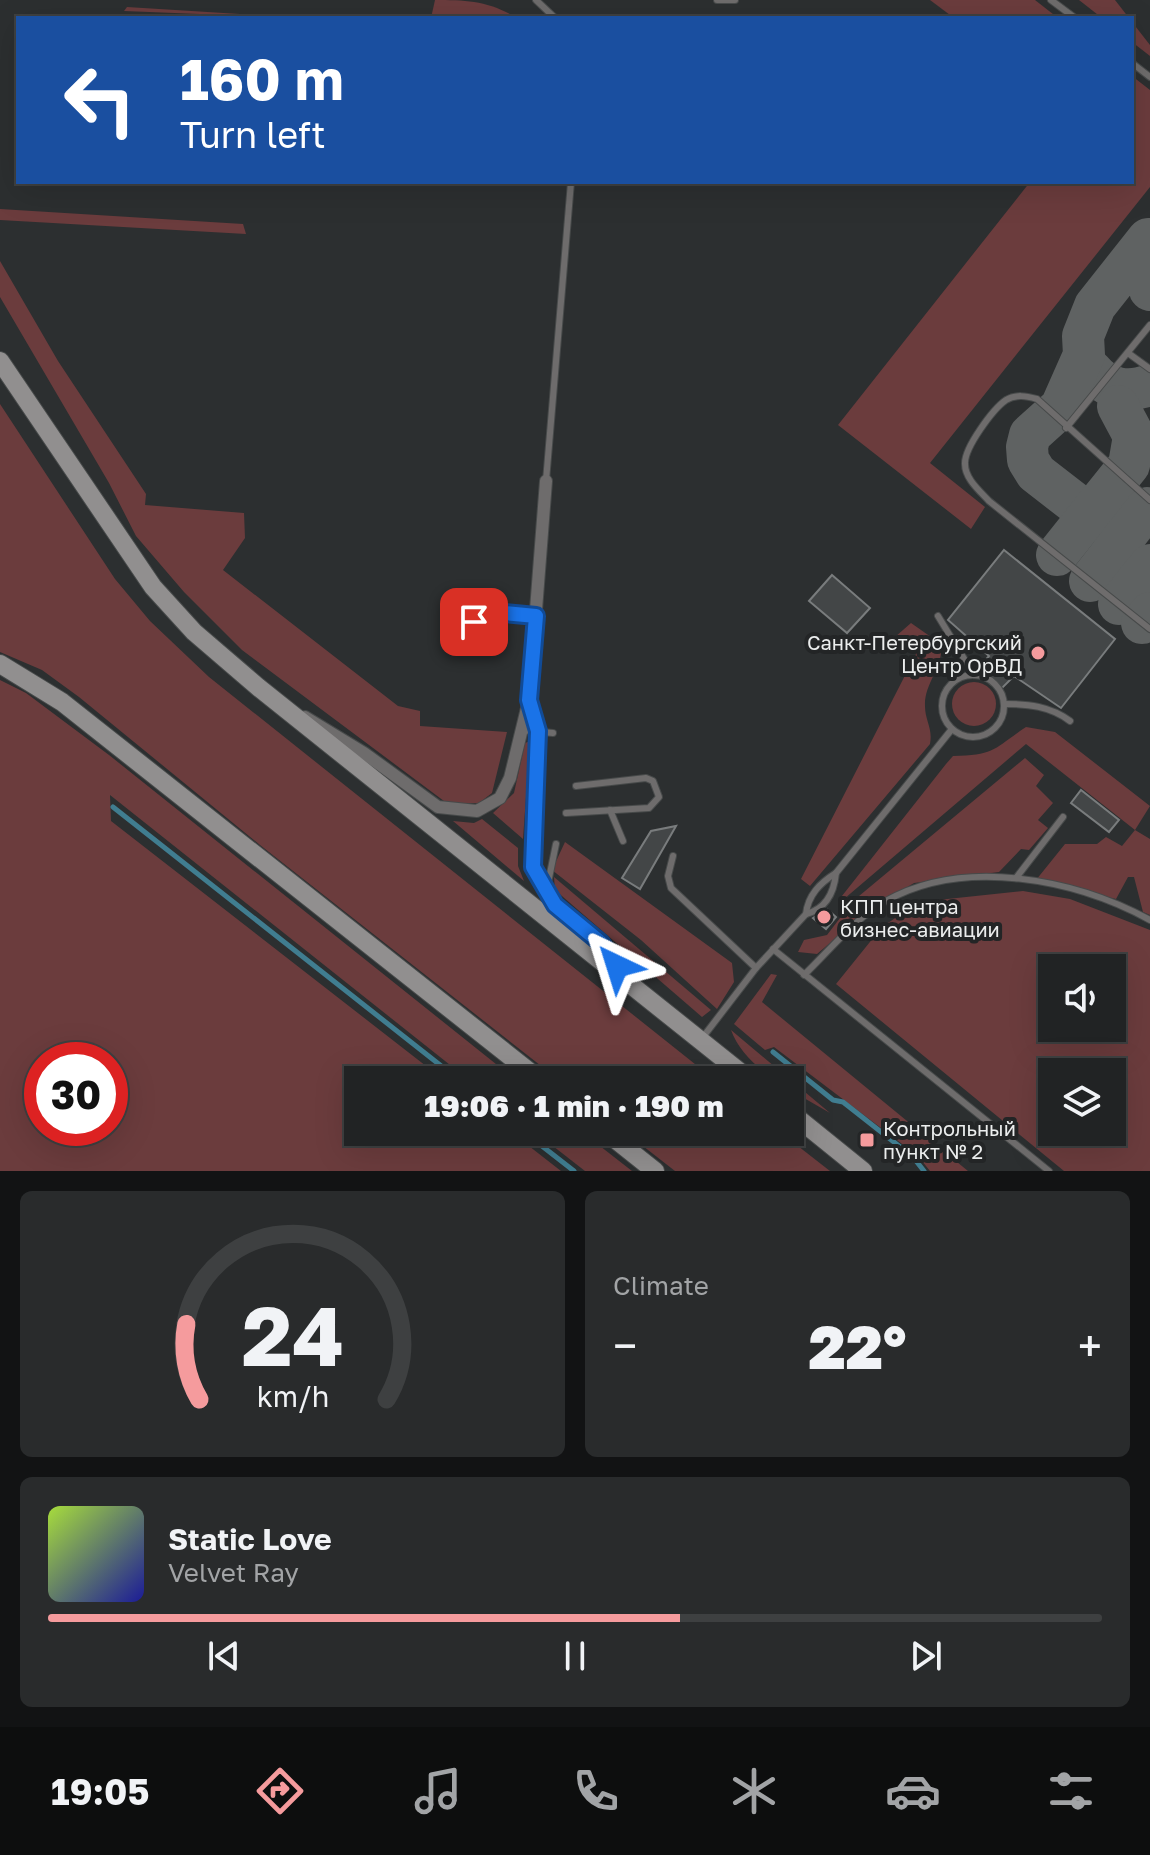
<!DOCTYPE html>
<html lang="en">
<head>
<meta charset="utf-8">
<style>
  body { margin:0; font-family:"Golos Text",sans-serif; background:#292b2c; color:#f1f3f6; height:100vh; display:flex; flex-direction:column; font-size:30px; white-space:nowrap }
  * { box-sizing:border-box; margin:0 }
  p { font-size:26px; color:#a2a4a6 }
  .icon { flex:none; width:44px; height:44px; fill:none; stroke:currentColor; stroke-width:2; stroke-linecap:round; stroke-linejoin:round }
  .map { position:relative; height:1171px; overflow:hidden }
  .side { display:flex; flex-direction:column; gap:20px; padding:20px; background:#121314; flex:1 }
  .side>* { flex:none }
  .guide { position:absolute; left:16px; top:16px; width:1118px; height:168px; border-radius:0px; box-shadow:0 8px 32px #0002,0 0 0 2px #3e4041; background:#1a4fa0; color:#fff; overflow:hidden }
  .tools { position:absolute; left:1038px; top:954px; display:grid; gap:16px }
  .tools a { display:grid; place-items:center; width:88px; height:88px; border-radius:0px; background:#212324; box-shadow:0 8px 32px #0002,0 0 0 2px #3e4041; font-size:40px }
  .speed { position:absolute; left:24px; top:1042px; display:flex; gap:16px; font-size:40px; font-weight:700; text-align:center }
  .speed>* { display:grid; place-content:center; width:104px; height:104px; border-radius:50%; background:#212324; box-shadow:0 8px 32px #0002,0 0 0 2px #3e4041; line-height:1 }
  .speed .limit { border:12px solid #d22; background:#fff; color:#111 }
  .pin { position:absolute; display:grid; place-items:center; width:68px; height:68px; color:#fff; margin:-34px; border-radius:16px; box-shadow:0 4px 12px #0006 }
  .me { position:absolute; width:88px; margin:-44px; rotate:319deg; stroke-linejoin:round; filter:drop-shadow(0 0 6px #0008) }
  .turn { display:flex; align-items:center; gap:28px; height:168px; padding:0 32px; font-size:36px }
  .turn .icon { width:104px; height:104px; stroke-width:2.5 }
  .turn b { display:block; font-size:56px; line-height:68px }
  .big { font-size:60px; font-weight:800; line-height:1.1 }
  .side .tile { flex:1; display:flex; flex-direction:column; justify-content:center; gap:12px; min-width:0; padding:0 28px; border-radius:12px; background:#292b2c }
  .side .dial { align-items:center; gap:0 }
  .dial svg { height:208px; overflow:visible; fill:none; stroke:#3e4041; stroke-width:7; stroke-linecap:round; text-anchor:middle }
  .dial text { fill:#f1f3f6; stroke:none }
  .song { display:flex; align-items:center; gap:24px }
  .cover { width:96px; height:96px; border-radius:12px; background:linear-gradient(135deg,hsl(80 70% 55%),hsl(240 70% 35%)) }
  .played { height:8px; border-radius:4px; background:linear-gradient(90deg,#f59b9d 60%,#3e4041 60%) }
  .keys { display:flex; justify-content:space-around; direction:ltr }
  .heat { display:flex; justify-content:space-between; align-items:center; font-size:44px; direction:ltr }
  .side .tiles { flex:1; display:grid; gap:20px; grid-template-columns:1fr 1fr }
  .tile:last-child { grid-column:span 2 }
  .trip { position:absolute; left:344px; top:1066px; width:460px; height:80px; border-radius:0px; background:#212324; box-shadow:0 8px 32px #0002,0 0 0 2px #3e4041; font-weight:800; line-height:80px; text-align:center }
  .dock { display:flex; height:128px; justify-content:space-around; align-items:center; background:#0d0e0e; color:#a2a4a6 }
  .dock .icon { width:56px; height:56px }
  .dock .selected { color:#f59b9d }
  .dock b { font-size:36px; color:#f1f3f6 }
  .map>svg:first-child { display:block }
</style>
</head>
<body>
<div class="map">
<svg width="1150" height="1171" viewBox="0 0 1150 1171">
  <rect width="100%" height="100%" fill="#2c2f30"/>
  <g fill="#6b3c3d" fill-rule="evenodd">
    <path d="M 435,0 C 467,0 489,1 517,18 L 431,18 Z"/>
    <polygon points="930,0 1035,0 1058,18 954,18"/>
    <polygon points="1079,0 1115,0 1129,18 1102,18"/>
    <polygon points="127,7 303,18 124,11"/>
    <polygon points="1132,22 1150,45 1150,56 1132,42"/>
    <polygon points="1132,76 1150,90 1150,187 930,463 985,507 971,529 838,425 1030,182 1132,182"/>
    <polygon points="0,209 243,224 246,234 0,220"/>
    <polygon points="0,261 58,361 146,494 145,505 244,513 245,538 223,570 398,706 420,711 420,726 507,732 492,793 479,803 448,804 242,650 184,592 136,536 109,483 0,297"/>
    <polygon points="0,404 115,579 150,621 209,677 715,1080 559,1080 260,845 79,697 42,670 0,652"/>
    <path d="M 911,623 L 941,644 C 944,667 924,683 925,706 C 925,721 933,728 930,744 L 810,886 L 801,879 L 917,652 L 895,637 Z"/>
    <path d="M 0,680 L 26,693 L 109,755 L 516,1080 L 469,1080 L 110,795 L 111,821 L 444,1080 L 358,1080 L 358,1132 L 511,1132 L 561,1171 L 0,1171 ZM 42,1060 L 110,1060 L 110,1128 L 42,1128 Z"/>
    <circle cx="974" cy="704" r="22"/>
    <path d="M 1026,727 L 1055,732 L 1150,806 L 1135,830 L 1150,839 L 1150,915 L 1143,912 L 1134,877 L 1128,877 L 1116,899 L 1036,880 L 1065,844 L 1097,844 L 1106,837 L 1122,846 L 1135,830 L 1026,744 L 844,899 L 842,908 L 838,901 L 946,764 L 953,756 C 996,755 993,749 1026,727 Z"/>
    <polygon points="530,741 523,839 493,813 514,793 525,743"/>
    <polygon points="1025,758 1044,775 1036,786 1053,803 1038,820 1048,828 1029,850 1021,849 999,872 914,883 869,910 817,954 798,952 804,940 827,935 853,901"/>
    <polygon points="482,819 518,848 518,866 524,881 453,821 474,823"/>
    <polygon points="565,842 732,963 734,982 717,1009 641,940 552,870"/>
    <polygon points="554,877 711,1010 702,1017 555,890"/>
    <path d="M 1023,891 L 1070,899 L 1150,930 L 1150,1171 L 1064,1171 L 836,984 L 882,927 L 919,902 ZM 1052,968 L 1112,968 L 1112,1028 L 1052,1028 ZM 1052,1072 L 1112,1072 L 1112,1132 L 1052,1132 Z"/>
    <polygon points="771,974 777,975 762,1002 968,1171 930,1171 918,1156 774,1047 765,1050 734,1024"/>
    <path d="M 731,1030 L 830,1113 L 790,1090 L 790,1080 C 766,1080 739,1053 731,1030 Z"/>
    <polygon points="535,1132 582,1132 632,1171 585,1171"/>
    <polygon points="625,1132 780,1132 830,1171 675,1171"/>
  </g>
  <g fill="none" stroke-linecap="round" stroke-linejoin="round">
    <g stroke="#407d90" stroke-width="5">
      <polyline points="113,807 459,1080"/>
      <polyline points="773,1052 833,1100 843,1102 913,1157 924,1171"/>
      <polyline points="524,1132 574,1171"/>
    </g>
    <g stroke="#5f6262" stroke-width="42">
      <path d="M 1091,370 C 1107,389 1126,394 1150,385"/>
      <polyline points="1142,515 1119,524 1098,521 1036,473 1028,460 1027,447 1030,435 1061,407 1084,355 1083,336 1095,306 1148,239 1143,259 1150,290"/>
      <polyline points="1057,555 1129,465 1134,436 1118,406"/>
      <polyline points="1090,581 1147,508"/>
      <polyline points="1119,604 1150,565"/>
      <polyline points="1142,623 1150,613"/>
    </g>
  </g>
  <g fill="#434647" stroke="#797c7d" stroke-width="2">
    <polygon points="1004,550 1115,639 1061,708 1014,676 1001,689 978,669 989,656 948,620"/>
    <polygon points="832,575 870,608 847,633 809,601"/>
    <polygon points="1081,790 1119,820 1109,832 1071,803"/>
    <polygon points="676,826 640,889 622,878 651,831"/>
    <polygon points="827,909 836,917 826,929 813,918"/>
  </g>
  <g fill="none" stroke-linecap="round" stroke-linejoin="round">
    <g stroke="#474a4a" stroke-width="8">
      <g id="lane">
        <polyline points="536,0 555,18"/>
        <polyline points="717,0 735,0"/>
        <polyline points="1051,0 1075,18"/>
        <polyline points="1132,63 1150,77"/>
        <polyline points="1128,353 1150,369"/>
        <polyline points="1066,428 1150,325"/>
        <polyline points="546,481 571,182"/>
        <path d="M 1150,500 L 1037,399 C 1026,396 1016,394 1006,400 C 993,409 964,448 965,464 C 965,479 980,491 989,501 L 1150,629"/>
        <polyline points="938,616 974,675"/>
        <polyline points="474,622 504,613 536,616"/>
        <circle cx="973" cy="706" r="31"/>
        <path d="M 1004,704 C 1028,704 1050,706 1070,721"/>
        <polyline points="520,730 553,733"/>
        <polyline points="610,810 623,841"/>
        <polyline points="566,813 649,808 659,797 653,781 646,778 576,786"/>
        <polyline points="673,856 668,876 671,888 756,968"/>
        <polyline points="1016,878 1063,817"/>
        <polyline points="547,888 556,844"/>
        <path d="M 806,914 C 808,895 820,883 836,873 L 952,729"/>
        <polyline points="773,949 1049,1171"/>
        <path d="M 804,975 C 829,951 855,918 886,901 C 964,857 1075,879 1150,920"/>
        <path d="M 703,1037 L 756,968 L 806,914 C 826,909 834,893 836,873"/>
      </g>
    </g>
    <g stroke="#474a4a" stroke-width="14">
      <g id="street">
        <polyline points="529,700 538,731 533,867 555,905 601,943 620,969"/>
        <polyline points="305,717 364,753 438,807 477,811 500,798 510,778 529,700 546,481"/>
      </g>
    </g>
    <g stroke="#474a4a" stroke-width="20">
      <g id="secondary">
        <polyline points="0,361 153,587 194,632 258,687 750,1080"/>
        <polyline points="0,664 62,702 540,1080"/>
        <polyline points="790,1112 863,1171"/>
        <polyline points="606,1132 655,1171"/>
      </g>
    </g>
    <use href="#lane" stroke="#6e6c6c" stroke-width="6"/>
    <use href="#street" stroke="#6e6c6c" stroke-width="12"/>
    <use href="#secondary" stroke="#918f8f" stroke-width="18"/>
  </g>
  <g fill="none" stroke-linecap="round" stroke-linejoin="round">
    <g stroke="#114b97" stroke-width="20">
      <polyline id="route" points="474,622 504,613 536,616 529,700 538,731 533,867 555,905 601,943 617,966"/>
    </g>
    <use href="#route" stroke="#1a73e8" stroke-width="14"/>
  </g>
  <g fill="#f59b9d" stroke="#232526" stroke-width="3">
    <circle cx="1038" cy="653" r="8"/>
    <circle cx="824" cy="917" r="8"/>
    <rect x="859" y="1132" width="16" height="16" rx="4"/>
  </g>
  <g text-anchor="middle" dominant-baseline="central" stroke-width="8" stroke-linejoin="round" paint-order="stroke">
    <g font-size="20" fill="#ebeded" stroke="#232526" text-anchor="start">
      <text x="1022" y="642" text-anchor="end">Санкт-Петербургский<tspan x="1022" dy="23">Центр ОрВД</tspan></text>
      <text x="840" y="906">КПП центра<tspan x="840" dy="23">бизнес-авиации</tspan></text>
      <text x="883" y="1128">Контрольный<tspan x="883" dy="23">пункт № 2</tspan></text>
    </g>
  </g>
</svg>
<div class="tools">
<a><svg class="icon" aria-label="sound" viewBox="0 0 24 24"><path d="M4 9h4l5-4v14l-5-4H4zM17 9q2 3 0 6"/></svg></a>
<a><svg class="icon" aria-label="layers" viewBox="0 0 24 24"><path d="M12 4l9 5-9 5-9-5zM3 14l9 5 9-5"/></svg></a>
</div>
<div class="speed"><div class="limit">30</div></div>
<div class="pin" style="left:474px;top:622px;background:#d93025"><svg class="icon" aria-label="arrive" viewBox="0 0 24 24"><path d="M6 21V4h12l-3 4 3 4H6"/></svg></div>
<svg class="me" style="left:617px;top:966px" viewBox="-20 -20 40 40"><path d="M0-17L14 15 0 8-14 15z" fill="#1a73e8" stroke="#fff" stroke-width="4"/></svg>
<div class="trip">19:06 · 1 min · 190 m</div>
<div class="guide">
<div class="turn"><svg class="icon" aria-label="left" viewBox="0 0 24 24"><path d="M17 20v-9H6M10 6l-5 5 5 5"/></svg><div><b>160 m</b>Turn left</div></div>
</div>
</div>
<section class="side">
<div class="tiles">
<div class="tile dial"><svg viewBox="0 0 100 80">
<path d="M14 69A42 42 0 1 1 86 69"/>
<path d="M14 69A42 42 0 0 1 9 40" stroke="#f59b9d"/>
<text x="50" y="56" font-size="32" font-weight="700">24</text>
<text x="50" y="72" font-size="11">km/h</text>
</svg></div>
<div class="tile"><p>Climate</p>
<div class="heat"><a>−</a><b class="big">22°</b><a>+</a></div>
</div>
<div class="tile">
<div class="song"><i class="cover"></i><div><b>Static Love</b><p>Velvet Ray</p></div></div>
<div class="played"></div>
<div class="keys"><svg class="icon" aria-label="previous" viewBox="0 0 24 24"><path d="M18 5L8 12l10 7zM5 5v14"/></svg><svg class="icon" aria-label="pause" viewBox="0 0 24 24"><path d="M8 5v14M16 5v14"/></svg><svg class="icon" aria-label="next" viewBox="0 0 24 24"><path d="M6 5l10 7-10 7zM19 5v14"/></svg></div>
</div>
</div>
</section>
<nav class="dock">
<b>19:05</b>
<svg class="icon selected" aria-label="directions" viewBox="0 0 24 24"><path d="M12 3l9 9-9 9-9-9zM9 14v-3h6M13 9l2 2-2 2"/></svg>
<svg class="icon" aria-label="music" viewBox="0 0 24 24"><path d="M9 18V5l10-2v13"/><circle cx="6" cy="18" r="3"/><circle cx="16" cy="16" r="3"/></svg>
<svg class="icon" aria-label="phone" viewBox="0 0 24 24"><path d="M5 4h4l2 5-3 2q2 4 5 5l2-3 5 2v4C11 20 4 13 5 4z"/></svg>
<svg class="icon" aria-label="climate" viewBox="0 0 24 24"><path d="M12 3v18M4 7l16 10M4 17L20 7"/></svg>
<svg class="icon" aria-label="car" viewBox="0 0 24 24"><path d="M5 17H2v-5l4-1 3-4h7l3 4 3 1v5h-3M9 17h6M6 11h13"/><circle cx="7" cy="17" r="2"/><circle cx="17" cy="17" r="2"/></svg>
<svg class="icon" aria-label="filters" viewBox="0 0 24 24"><path d="M4 7h16M4 17h16"/><circle cx="9" cy="7" r="2"/><circle cx="15" cy="17" r="2"/></svg>
</nav>
</body>
</html>
